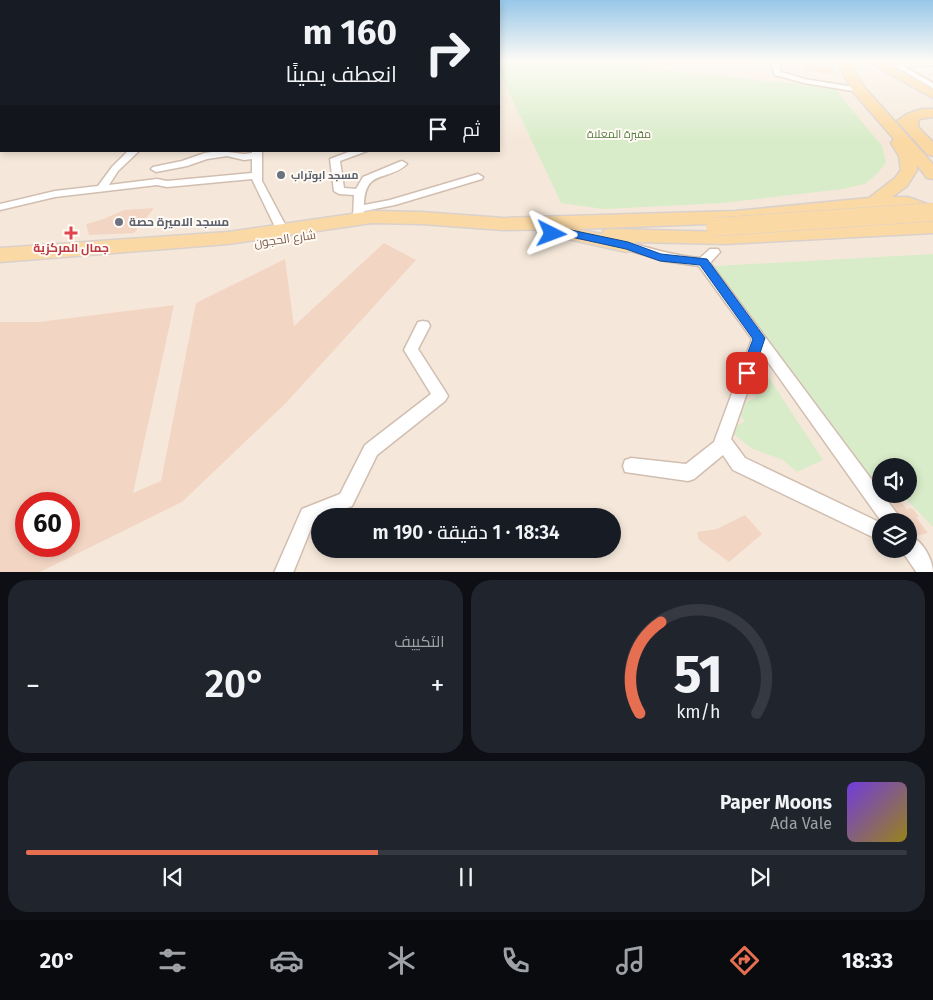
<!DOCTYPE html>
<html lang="ar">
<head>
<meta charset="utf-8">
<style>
  body { margin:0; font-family:"Fira Sans",Cairo,sans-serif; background:#20242c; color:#f1f3f6; direction:rtl; height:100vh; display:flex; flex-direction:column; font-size:19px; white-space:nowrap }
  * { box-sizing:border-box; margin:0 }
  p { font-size:16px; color:#9ea1a6 }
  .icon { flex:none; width:28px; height:28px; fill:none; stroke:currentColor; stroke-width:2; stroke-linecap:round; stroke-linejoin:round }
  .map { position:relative; height:572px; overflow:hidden; direction:ltr }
  .panel { display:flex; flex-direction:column; gap:8px; padding:8px; background:#0d0f14; flex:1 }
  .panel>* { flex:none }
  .top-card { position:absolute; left:0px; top:0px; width:500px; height:152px; box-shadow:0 2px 8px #0003; direction:rtl; background:#171b24; color:#f1f3f6; overflow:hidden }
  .fabs { position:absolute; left:872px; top:458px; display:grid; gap:10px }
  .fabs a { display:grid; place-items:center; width:45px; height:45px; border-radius:50%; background:#171b24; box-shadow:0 2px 8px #0003; font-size:25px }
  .speed { position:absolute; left:15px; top:492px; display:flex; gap:10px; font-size:25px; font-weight:700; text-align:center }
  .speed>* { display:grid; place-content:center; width:65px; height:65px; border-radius:50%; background:#171b24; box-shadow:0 2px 8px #0003; line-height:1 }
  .speed .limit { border:8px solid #d22; background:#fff; color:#111 }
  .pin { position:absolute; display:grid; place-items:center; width:42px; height:42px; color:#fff; margin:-21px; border-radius:10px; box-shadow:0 2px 8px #0006 }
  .me { position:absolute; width:55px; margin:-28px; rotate:93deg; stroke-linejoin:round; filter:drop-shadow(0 0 4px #0008) }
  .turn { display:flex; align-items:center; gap:18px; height:105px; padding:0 20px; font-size:22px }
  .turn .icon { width:65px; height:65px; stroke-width:2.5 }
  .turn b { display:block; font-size:35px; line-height:42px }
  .then { display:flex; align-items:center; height:48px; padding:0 20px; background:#0003; gap:10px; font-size:19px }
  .big { font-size:38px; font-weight:600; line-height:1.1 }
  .panel .widget { flex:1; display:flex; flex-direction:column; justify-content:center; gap:8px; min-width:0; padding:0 18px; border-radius:20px; background:#20242c }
  .panel .dial { align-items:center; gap:0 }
  .dial svg { height:130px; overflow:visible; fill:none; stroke:#363941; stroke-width:7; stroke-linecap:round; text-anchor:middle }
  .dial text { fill:#f1f3f6; stroke:none }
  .song { display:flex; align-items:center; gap:15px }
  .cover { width:60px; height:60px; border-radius:8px; background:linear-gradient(135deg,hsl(260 70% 55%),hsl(50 70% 35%)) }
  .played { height:5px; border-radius:2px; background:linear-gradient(90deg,#e76f51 40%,#363941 40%) }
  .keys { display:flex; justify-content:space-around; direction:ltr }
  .heat { display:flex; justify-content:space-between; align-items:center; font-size:28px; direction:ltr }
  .panel .tiles { flex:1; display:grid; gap:8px; grid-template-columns:1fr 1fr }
  .widget:last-child { grid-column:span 2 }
  .trip { position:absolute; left:311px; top:508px; width:310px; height:50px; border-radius:25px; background:#171b24; box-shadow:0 2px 8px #0003; font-weight:600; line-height:50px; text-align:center; direction:rtl }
  .menu { display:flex; height:80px; justify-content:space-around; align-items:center; background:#090b0e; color:#9ea1a6 }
  .menu .icon { width:35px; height:35px }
  .menu .selected { color:#e76f51 }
  .menu b { font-size:22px; color:#f1f3f6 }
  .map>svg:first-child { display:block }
</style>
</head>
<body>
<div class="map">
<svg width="933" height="573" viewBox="0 0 933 573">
  <rect width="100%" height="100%" fill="#fdf6ec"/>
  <path fill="#f5e8da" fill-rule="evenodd" d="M 0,61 L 1,151 L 499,151 L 499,61 L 933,61 L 933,572 L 0,572 ZM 881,466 L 909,466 L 909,494 L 881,494 ZM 26,504 L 69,504 L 69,546 L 26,546 ZM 320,516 L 612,516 L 612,549 L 320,549 ZM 881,521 L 909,521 L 909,549 L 881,549 Z"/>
  <g fill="#d8ecc9">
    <polygon points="499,61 644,61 653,69 834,88 882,146 886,162 878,173 865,184 843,189 722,203 604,209 561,203 499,71"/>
    <polygon points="933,254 933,527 901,494 909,494 909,466 881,466 881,478 864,481 713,273 715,266"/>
    <polygon points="765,372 823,460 797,472 783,460 751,448 729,430 745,421 734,409 756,397 744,384 753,380 752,374"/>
  </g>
  <g fill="#f3d5c3" fill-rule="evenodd">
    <polygon points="802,61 828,61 835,74 806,71"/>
    <polygon points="154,208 134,233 89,235 86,224 101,220 124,210"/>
    <path d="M 384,243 L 416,260 L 285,404 L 182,502 L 38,573 L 0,573 L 0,322 L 39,322 L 174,305 L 133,493 L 161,481 L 196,303 L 285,259 L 294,326 ZM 26,504 L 69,504 L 69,546 L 26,546 Z"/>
    <polygon points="898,499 908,510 909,508 913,509 919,517 916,517 928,533 915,536 909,533 909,521 903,521 890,501"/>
    <polygon points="745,515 762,534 729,562 699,540 697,532 717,529"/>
  </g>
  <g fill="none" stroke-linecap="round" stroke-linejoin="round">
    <g stroke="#d1beb0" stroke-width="3">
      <g id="minor">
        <rect x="0" y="61" width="1" height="3"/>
        <polygon points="770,61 778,61 781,72 805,79 859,88 863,90 859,92 804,83 775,75"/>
        <polygon points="886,61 933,61 933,65 903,66 933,83 933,88"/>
        <rect x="0" y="119" width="1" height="6"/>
        <polygon points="1,133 1,139 0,140 0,134"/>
        <polygon points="128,151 139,151 118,171 109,185 157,179 167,181 252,173 252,159 244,160 227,156 207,159 187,166 156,172 151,169 153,167 182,161 205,153 219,151 244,154 252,153 252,151 262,151 262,181 288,230 282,234 278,233 252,179 167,187 157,185 55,197 0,210 0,204 55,191 98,186 112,167"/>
        <path d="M 351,151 L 367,151 L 340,161 L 344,188 L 356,189 L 363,177 L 399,162 L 402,161 L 407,164 C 388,182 365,168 364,205 L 390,200 L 478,174 L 483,177 L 482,179 L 395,205 L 364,211 L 363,217 L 358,220 L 353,217 L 354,195 L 339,194 L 334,191 L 330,159 Z"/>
        <path d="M 628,242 C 652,249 675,256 700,258 L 710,249 L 718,249 L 720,252 L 710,263 L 898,515 L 901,521 L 881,521 L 761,352 L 731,439 L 745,458 L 881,523 L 881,541 L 733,470 L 723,455 L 694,479 L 688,481 L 625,472 L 623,466 L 625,460 L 631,458 L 686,464 L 714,442 L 752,339 L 699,266 L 665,261 L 624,249 L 622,246 Z"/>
        <polygon points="423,321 428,322 430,326 418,349 445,391 448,396 445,401 377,455 352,506 327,516 320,516 320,519 314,521 293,573 274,573 302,509 340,494 365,445 431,394 404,350 418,322"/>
        <path d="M 909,535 C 922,540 933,559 933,573 L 917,573 L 902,551 L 902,549 L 909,549 Z"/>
      </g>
    </g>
    <g stroke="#dad1cd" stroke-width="3">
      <g id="primary">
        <polygon points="836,61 848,61 865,88 933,164 933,179 927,178 917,165 917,170 907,186 892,197 908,197 933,206 933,219 906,209 874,209 735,223 577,229 602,234 604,230 611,229 725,232 933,221 933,233 725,244 634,242 636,245 633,250 626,252 564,238 561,234 566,229 503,230 422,224 372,223 228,244 0,262 0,248 228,232 372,211 422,212 503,218 735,211 869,198 895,178 901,170 899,156 891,143 894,139 854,93"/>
        <polygon points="866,61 882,61 933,89 933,98"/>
        <polygon points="922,109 933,109 933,117 919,119 918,127 933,142 933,156 927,154 897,121 907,114"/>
      </g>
    </g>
    <use href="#minor" fill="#fff" fill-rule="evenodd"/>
    <use href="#primary" fill="#fbd9a5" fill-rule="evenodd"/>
    <g stroke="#dad1cd" stroke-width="19" stroke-linecap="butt">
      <polyline id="primary-bridge" points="715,227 933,212"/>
    </g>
    <use href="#primary-bridge" stroke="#fbd9a5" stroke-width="18"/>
  </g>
  <linearGradient id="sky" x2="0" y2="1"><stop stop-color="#97c7e8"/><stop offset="0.43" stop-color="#fefbf6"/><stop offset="1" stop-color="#fefbf6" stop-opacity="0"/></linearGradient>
  <rect width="933" height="141" fill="url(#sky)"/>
  <polygon fill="#1a73e8" stroke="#114b97" points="552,230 571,230 628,242 661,254 707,259 765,338 752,377 747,379 742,377 740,373 753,339 700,265 660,261 626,249 571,237 548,236 547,234 548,231"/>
  <g fill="#6b7280" stroke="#fffaf3" stroke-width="2">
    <circle cx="281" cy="175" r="5"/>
    <circle cx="119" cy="222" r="5"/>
  </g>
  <path fill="#e0444e" stroke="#fffaf3" stroke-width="2" d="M68.5 225.5h5v5h5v5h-5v5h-5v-5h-5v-5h5z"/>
  <g text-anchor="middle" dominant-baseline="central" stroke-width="4" stroke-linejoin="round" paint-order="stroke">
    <g font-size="11" fill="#537a41" stroke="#fffaf3">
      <text x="619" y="134">مقبرة المعلاة</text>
    </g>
    <g font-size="11" font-weight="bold" fill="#5b616d" stroke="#fffaf3" text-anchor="start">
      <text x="291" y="175">مسجد ابوتراب</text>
    </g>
    <g font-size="12" font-weight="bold" fill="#5b616d" stroke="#fffaf3" text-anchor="start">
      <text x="129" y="222">مسجد الاميرة حصة</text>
    </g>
    <g font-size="12" fill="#7a5c4d" stroke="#fffaf3">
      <text transform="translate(285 239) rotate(-8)">شارع الحجون</text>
    </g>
    <g font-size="12" font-weight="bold" fill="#be3a42" stroke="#fffaf3">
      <text x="71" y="248">جمال المركزية</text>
    </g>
  </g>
</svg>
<div class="fabs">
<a><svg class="icon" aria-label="sound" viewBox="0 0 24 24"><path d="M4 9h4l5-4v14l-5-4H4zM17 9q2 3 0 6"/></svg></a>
<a><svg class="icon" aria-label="layers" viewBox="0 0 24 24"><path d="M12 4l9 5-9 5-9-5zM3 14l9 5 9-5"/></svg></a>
</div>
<div class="speed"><div class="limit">60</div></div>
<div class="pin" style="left:747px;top:373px;background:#d93025"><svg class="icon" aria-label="arrive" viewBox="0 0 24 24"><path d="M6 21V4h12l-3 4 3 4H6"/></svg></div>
<svg class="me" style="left:552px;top:234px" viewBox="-20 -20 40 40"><path d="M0-17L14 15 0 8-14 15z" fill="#1a73e8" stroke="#fff" stroke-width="4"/></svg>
<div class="trip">18:34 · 1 دقيقة · 190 m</div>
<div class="top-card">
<div class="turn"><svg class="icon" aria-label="right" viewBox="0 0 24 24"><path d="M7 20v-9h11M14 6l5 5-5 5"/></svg><div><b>160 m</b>انعطف يمينًا</div></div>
<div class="then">ثم<svg class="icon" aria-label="arrive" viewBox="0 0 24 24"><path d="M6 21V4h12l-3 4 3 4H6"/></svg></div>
</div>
</div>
<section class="panel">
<div class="tiles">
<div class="widget dial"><svg viewBox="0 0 100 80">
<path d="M14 69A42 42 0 1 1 86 69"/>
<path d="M14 69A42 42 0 0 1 27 13" stroke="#e76f51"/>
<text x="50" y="56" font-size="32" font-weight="700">51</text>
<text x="50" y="72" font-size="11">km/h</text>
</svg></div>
<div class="widget"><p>التكييف</p>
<div class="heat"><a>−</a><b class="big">20°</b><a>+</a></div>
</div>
<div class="widget">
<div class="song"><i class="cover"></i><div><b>Paper Moons</b><p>Ada Vale</p></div></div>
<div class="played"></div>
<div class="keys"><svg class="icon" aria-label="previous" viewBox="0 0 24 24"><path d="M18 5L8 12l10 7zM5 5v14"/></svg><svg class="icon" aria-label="pause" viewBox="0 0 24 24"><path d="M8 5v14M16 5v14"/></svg><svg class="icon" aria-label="next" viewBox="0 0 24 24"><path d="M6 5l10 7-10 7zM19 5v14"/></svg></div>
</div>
</div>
</section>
<nav class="menu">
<b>18:33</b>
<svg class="icon selected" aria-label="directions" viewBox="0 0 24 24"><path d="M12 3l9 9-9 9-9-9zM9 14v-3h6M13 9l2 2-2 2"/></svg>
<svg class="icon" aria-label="music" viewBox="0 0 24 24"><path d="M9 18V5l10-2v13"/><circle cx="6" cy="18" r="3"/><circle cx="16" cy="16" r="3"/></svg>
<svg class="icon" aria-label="phone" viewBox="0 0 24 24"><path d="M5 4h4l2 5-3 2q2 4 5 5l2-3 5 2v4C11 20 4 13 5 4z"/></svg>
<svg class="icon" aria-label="climate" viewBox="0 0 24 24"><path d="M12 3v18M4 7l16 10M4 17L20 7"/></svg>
<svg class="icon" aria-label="car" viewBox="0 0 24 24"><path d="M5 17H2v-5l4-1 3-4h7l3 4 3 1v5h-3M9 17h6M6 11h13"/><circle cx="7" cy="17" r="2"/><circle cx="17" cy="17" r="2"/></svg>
<svg class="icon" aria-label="filters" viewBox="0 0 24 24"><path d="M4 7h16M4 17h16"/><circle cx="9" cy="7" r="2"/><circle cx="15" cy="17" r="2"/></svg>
<b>20°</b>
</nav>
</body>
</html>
